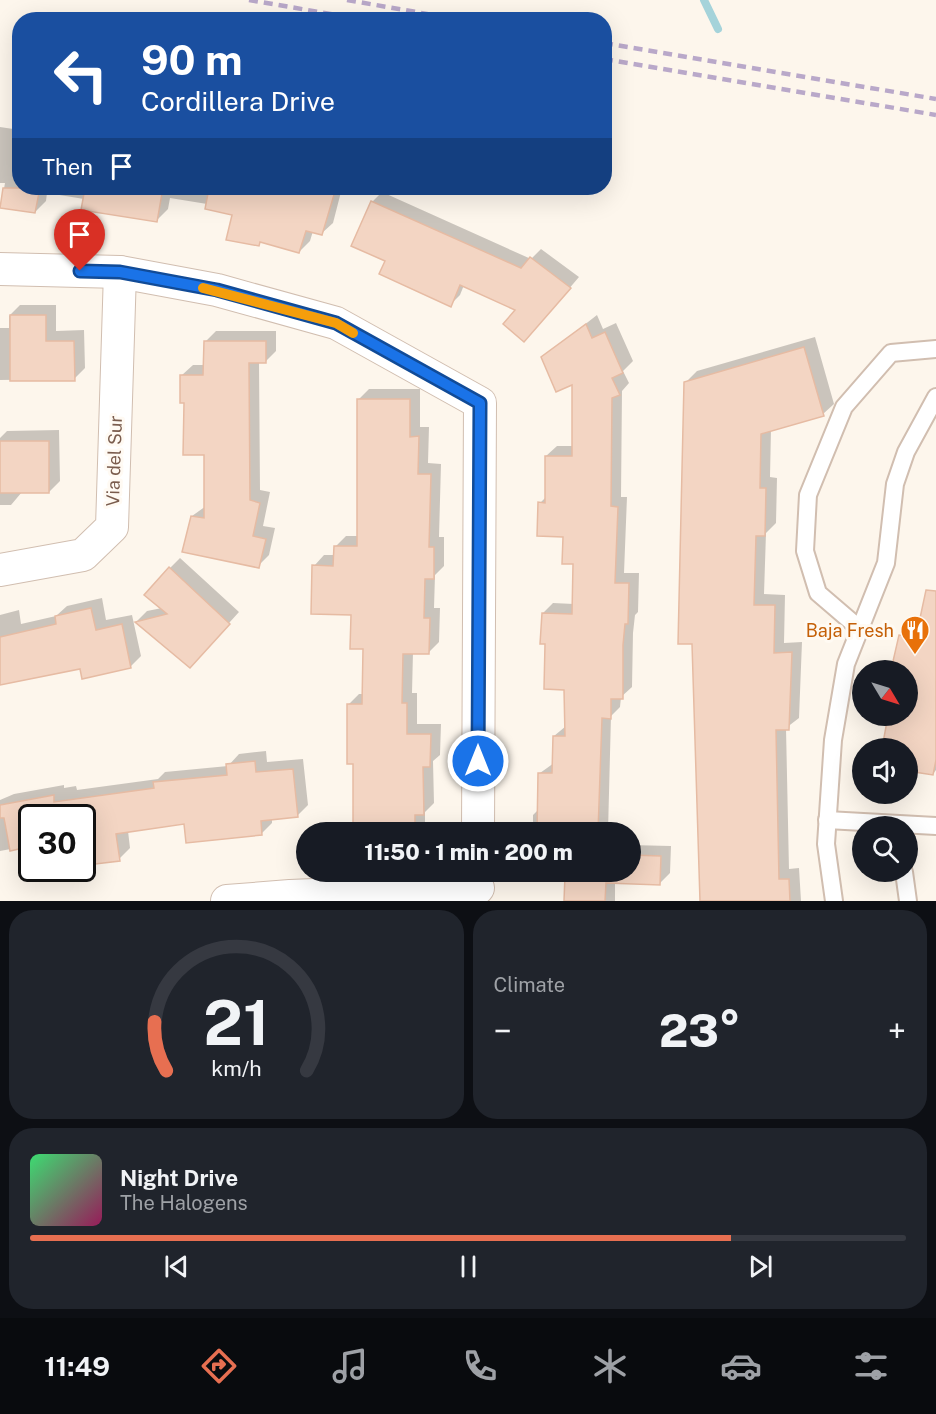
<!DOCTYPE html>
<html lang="en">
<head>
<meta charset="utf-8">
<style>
  body { margin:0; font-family:"Public Sans",sans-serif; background:#20242c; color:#f1f3f6; height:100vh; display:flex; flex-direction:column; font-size:22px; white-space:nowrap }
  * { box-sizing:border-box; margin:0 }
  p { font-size:20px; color:#9ea1a6 }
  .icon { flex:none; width:33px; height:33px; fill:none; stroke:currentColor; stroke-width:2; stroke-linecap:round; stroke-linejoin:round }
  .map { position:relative; height:901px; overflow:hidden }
  .details { display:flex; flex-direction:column; gap:9px; padding:9px; background:#0d0f14; flex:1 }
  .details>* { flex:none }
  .hud { position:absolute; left:12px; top:12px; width:600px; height:183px; border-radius:24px; box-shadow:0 6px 24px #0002; background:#1a4fa0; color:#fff; overflow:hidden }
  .needle { width:39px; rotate:128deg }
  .buttons { position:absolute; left:852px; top:660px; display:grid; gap:12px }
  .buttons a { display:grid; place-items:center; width:66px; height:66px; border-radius:50%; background:#171b24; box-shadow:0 6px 24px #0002; font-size:30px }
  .speed { position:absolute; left:18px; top:804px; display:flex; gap:12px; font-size:30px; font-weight:700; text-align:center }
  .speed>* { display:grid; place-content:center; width:78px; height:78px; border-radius:50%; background:#171b24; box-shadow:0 6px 24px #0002; line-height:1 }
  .speed .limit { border:3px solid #111; border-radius:9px; background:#fff; color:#111 }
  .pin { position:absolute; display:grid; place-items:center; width:51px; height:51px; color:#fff; margin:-62px -26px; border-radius:50% 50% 50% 0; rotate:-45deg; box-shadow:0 0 6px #0007 }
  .pin .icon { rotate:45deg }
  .me { position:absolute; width:66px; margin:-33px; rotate:0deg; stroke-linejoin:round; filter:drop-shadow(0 0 4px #0008) }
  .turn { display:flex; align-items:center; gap:21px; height:126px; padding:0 30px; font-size:27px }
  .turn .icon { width:78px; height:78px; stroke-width:2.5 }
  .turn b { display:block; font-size:42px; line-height:51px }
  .then { display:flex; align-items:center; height:57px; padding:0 30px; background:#0003; gap:12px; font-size:22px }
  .big { font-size:45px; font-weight:800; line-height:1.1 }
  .details .widget { flex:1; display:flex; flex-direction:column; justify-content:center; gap:9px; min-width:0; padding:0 21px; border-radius:24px; background:#20242c }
  .details .dial { align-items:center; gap:0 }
  .dial svg { height:156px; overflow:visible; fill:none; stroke:#363941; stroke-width:7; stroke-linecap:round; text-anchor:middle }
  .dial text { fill:#f1f3f6; stroke:none }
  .song { display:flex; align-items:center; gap:18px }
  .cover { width:72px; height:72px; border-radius:9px; background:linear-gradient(135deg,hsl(140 70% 55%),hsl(330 70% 35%)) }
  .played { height:6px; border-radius:3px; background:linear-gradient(90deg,#e76f51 80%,#363941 80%) }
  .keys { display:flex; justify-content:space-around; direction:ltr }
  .heat { display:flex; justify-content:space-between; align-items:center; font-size:33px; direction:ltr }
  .details .tiles { flex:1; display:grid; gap:9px; grid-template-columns:1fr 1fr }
  .widget:last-child { grid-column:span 2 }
  .trip { position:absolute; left:296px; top:822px; width:345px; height:60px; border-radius:30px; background:#171b24; box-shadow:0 6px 24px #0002; font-weight:800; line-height:60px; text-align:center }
  .tab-bar { display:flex; height:96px; justify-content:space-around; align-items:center; background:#090b0e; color:#9ea1a6 }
  .tab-bar .icon { width:42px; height:42px }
  .tab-bar .selected { color:#e76f51 }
  .tab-bar b { font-size:27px; color:#f1f3f6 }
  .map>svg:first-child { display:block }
</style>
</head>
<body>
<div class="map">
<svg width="936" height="901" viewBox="0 0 936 901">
  <rect width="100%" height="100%" fill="#fdf6ec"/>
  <g fill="#0003">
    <polygon points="0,127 20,130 20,188 342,188 333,223 322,233 313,231 310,241 299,252 262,241 258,245 234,214 207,204 170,198 168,209 157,220 84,199 47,193 46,201 35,212 1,206 5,183 0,183"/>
    <polygon points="382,192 531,259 541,249 579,277 533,331 518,309 464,285 460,295 450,305 387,260 372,202"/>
    <polygon points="20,305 56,305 56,331 84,330 85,368 74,379 0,380 0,328 9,328 9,316"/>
    <polygon points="597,315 603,329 616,323 633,361 623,371 629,383 622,391 621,497 627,497 624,573 639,573 638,612 635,615 633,633 632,687 621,697 620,707 611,716 608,832 533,832 533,815 539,809 540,773 554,763 554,736 566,726 565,688 547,643 543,613 553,603 574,604 575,562 565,536 540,503 546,497 546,456 557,446 573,446 574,382 543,357"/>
    <polygon points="216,331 276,331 276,351 265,362 259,362 260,490 270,492 263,526 275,528 269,555 258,566 192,516 206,506 206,453 185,402 182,375 193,365 205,365 205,342"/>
    <polygon points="815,337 834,404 823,414 771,429 770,477 777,478 776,523 766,533 764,594 785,595 784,643 802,642 799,718 786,728 789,869 799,868 801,901 702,901 686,382 697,371"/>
    <polygon points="369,389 420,389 420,427 429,427 428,463 441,464 439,537 444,537 444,566 435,575 434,608 440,608 439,642 428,653 413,652 412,693 417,693 417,724 441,724 440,755 433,761 434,803 425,812 425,832 355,832 354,762 349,704 359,694 363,694 365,648 352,613 314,566 324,555 335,555 335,547 346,536 359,536 359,399"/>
    <polygon points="59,430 60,481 49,492 22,492 11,505 0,505 0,438 7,431"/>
    <polygon points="180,558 239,612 190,666 137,621 147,611 162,608 170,568"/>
    <polygon points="102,598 106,620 132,615 141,656 131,666 84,677 82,667 0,684 0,615 19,610 21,624 56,616 67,606"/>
    <polygon points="936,619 936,770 933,774 908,769 908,748 884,748 890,716 908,716 908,699 930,684 908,679 908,670 892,670 900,636 911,625 922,627"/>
    <polygon points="266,751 267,762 303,759 308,805 297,816 272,819 272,823 262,833 186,823 128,831 130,848 119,859 82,859 82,818 32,818 32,845 0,851 0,800 14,794 64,785 64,788 76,786 77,790 158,779 165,772 228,766 239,754"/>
    <polygon points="630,845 671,846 670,873 659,884 615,882 615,901 566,901 567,874 559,872 630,872"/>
  </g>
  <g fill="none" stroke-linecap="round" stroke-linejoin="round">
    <polyline stroke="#a5d3da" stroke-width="8" points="704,0 718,29"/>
  </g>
  <g fill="#f3d5c3" stroke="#e6bba3" stroke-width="1.5">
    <polygon points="3,188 40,188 35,213 0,208"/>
    <polygon points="85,188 163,188 157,222 81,210"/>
    <polygon points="209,188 336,188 322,235 306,231 299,253 260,242 259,246 226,240 232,215 205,209"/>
    <polygon points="371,201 521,268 530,257 571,288 524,342 503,324 515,310 460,285 451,307 379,274 385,261 351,246"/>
    <polygon points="10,315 46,315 46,341 74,341 75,381 10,381"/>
    <polygon points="586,324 592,338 605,332 623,373 612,378 620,395 612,398 611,506 618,507 615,583 629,583 628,624 625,624 623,645 623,699 611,699 611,719 602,718 598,832 537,832 538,773 552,773 553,736 565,736 564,690 544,689 545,644 540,644 542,613 572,614 573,564 562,564 563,537 537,536 538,502 545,503 545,456 572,456 572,385 556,392 541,357"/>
    <polygon points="204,341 266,341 266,363 249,363 250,500 260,503 253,536 266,539 259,568 182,552 191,516 204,518 204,455 183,455 184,403 180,403 180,375 203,375"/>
    <polygon points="804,347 824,416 761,434 760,488 766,488 765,536 756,536 754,605 775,605 774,653 792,652 789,730 776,730 779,879 789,879 790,901 700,901 692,644 678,644 684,382"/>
    <polygon points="357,399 410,399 410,437 419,436 418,474 431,474 429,547 434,547 434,579 425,579 424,618 430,618 429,654 403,654 402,703 407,703 407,734 431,734 430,767 423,767 424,815 415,815 415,832 353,832 353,764 347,764 347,704 362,704 363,649 350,649 351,615 311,614 312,565 333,566 334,546 357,546"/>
    <rect x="0" y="441" width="49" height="52"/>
    <polygon points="169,567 230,624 190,668 135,622 167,614 144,595"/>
    <polygon points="926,590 936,591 936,760 933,775 908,771 908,748 882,748 888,716 908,716 908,670 891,670 899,635 916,637"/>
    <polygon points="91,608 96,630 122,624 131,668 82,679 80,669 0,685 0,637 56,624 55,616"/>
    <polygon points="255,761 256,772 293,769 298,817 261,821 262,835 186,843 184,824 116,834 120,861 87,865 82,818 32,818 32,846 10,851 4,818 0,818 0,805 54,795 54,802 154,788 153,782 227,775 226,764"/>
    <polygon points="630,855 661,856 660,885 606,883 605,901 564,901 565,875 557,875 557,872 630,872"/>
  </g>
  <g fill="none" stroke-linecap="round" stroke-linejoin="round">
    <g stroke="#d1beb0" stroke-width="20">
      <g id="lane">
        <polyline points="860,629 818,593 805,551 808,495 844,407 891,353 936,349"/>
        <polyline points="827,820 936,826"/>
        <polyline points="904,872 908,901"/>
        <polyline points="834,901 826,844 833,740 846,664 886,563 895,484 906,452 936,397"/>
      </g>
    </g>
    <g stroke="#d1beb0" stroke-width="34">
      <g id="street">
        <polyline points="0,269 120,272 217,290 336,323 480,403 478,832"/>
        <polyline points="0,570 83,555 112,527 120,272"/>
        <polyline points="227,901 290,896 478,888"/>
      </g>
    </g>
    <use href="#lane" stroke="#fff" stroke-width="16"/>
    <use href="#street" stroke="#fff" stroke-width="32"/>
    <g stroke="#b9a8c9" stroke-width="4.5" stroke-dasharray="9 6" stroke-linecap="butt">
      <polyline points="249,0 366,20"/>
      <polyline points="347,0 462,20"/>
      <polyline points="604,43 936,99"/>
      <polyline points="604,59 936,115"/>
    </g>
  </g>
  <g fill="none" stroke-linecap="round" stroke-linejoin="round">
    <g stroke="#114b97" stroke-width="15">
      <polyline id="route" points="80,271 120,272 217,290 336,323 480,403 478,761"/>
    </g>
    <use href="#route" stroke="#1a73e8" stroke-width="10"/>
    <polyline stroke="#f59e0b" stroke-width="10" points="203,288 336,323 353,333"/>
  </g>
  <defs>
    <g id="restaurant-pin" transform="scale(1.5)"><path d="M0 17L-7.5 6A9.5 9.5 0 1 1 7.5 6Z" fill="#e8710a" stroke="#fffaf3"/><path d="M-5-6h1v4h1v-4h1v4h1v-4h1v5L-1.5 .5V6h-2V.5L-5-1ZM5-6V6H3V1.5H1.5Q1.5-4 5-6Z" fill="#fff"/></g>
  </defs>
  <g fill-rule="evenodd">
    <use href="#restaurant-pin" x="915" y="630"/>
  </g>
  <g text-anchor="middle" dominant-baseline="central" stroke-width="6" stroke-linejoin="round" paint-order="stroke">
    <g font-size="18" fill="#7a5c4d" stroke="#fffaf3">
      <text transform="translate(114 461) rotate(-88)">Via del Sur</text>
    </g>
    <g font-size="18" fill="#c56008" stroke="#fffaf3" text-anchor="end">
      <text x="894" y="630">Baja Fresh</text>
    </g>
  </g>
</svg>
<div class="buttons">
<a><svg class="needle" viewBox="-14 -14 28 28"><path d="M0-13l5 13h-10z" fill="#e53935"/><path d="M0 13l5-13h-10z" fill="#9ea1a6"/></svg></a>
<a><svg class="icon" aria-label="sound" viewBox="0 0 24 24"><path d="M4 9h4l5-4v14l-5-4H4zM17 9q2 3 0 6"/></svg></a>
<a><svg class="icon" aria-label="search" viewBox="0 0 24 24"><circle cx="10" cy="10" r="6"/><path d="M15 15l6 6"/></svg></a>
</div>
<div class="speed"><div class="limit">30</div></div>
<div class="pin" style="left:80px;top:271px;background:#d93025"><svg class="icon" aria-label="arrive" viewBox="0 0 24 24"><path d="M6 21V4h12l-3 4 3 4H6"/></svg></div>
<svg class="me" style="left:478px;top:761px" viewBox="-20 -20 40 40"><circle r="17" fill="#1a73e8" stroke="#fff" stroke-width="3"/><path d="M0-11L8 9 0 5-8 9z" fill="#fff"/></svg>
<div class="trip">11:50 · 1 min · 200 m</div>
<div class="hud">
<div class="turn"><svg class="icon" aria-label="left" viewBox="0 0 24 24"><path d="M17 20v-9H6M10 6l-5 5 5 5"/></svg><div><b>90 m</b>Cordillera Drive</div></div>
<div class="then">Then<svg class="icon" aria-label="arrive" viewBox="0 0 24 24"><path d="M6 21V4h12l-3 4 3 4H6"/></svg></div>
</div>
</div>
<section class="details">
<div class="tiles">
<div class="widget dial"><svg viewBox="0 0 100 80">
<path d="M14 69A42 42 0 1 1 86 69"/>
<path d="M14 69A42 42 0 0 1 8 44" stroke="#e76f51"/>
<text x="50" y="56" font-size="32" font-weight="700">21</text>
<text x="50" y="72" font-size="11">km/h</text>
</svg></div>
<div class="widget"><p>Climate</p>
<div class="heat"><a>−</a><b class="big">23°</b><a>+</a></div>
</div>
<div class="widget">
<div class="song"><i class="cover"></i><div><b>Night Drive</b><p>The Halogens</p></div></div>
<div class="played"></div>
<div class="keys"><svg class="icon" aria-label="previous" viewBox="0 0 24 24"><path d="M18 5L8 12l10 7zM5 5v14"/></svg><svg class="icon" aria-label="pause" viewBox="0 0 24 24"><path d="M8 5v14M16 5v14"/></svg><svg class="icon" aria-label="next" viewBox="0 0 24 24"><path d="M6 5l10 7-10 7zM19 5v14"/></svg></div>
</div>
</div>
</section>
<nav class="tab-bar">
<b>11:49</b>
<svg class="icon selected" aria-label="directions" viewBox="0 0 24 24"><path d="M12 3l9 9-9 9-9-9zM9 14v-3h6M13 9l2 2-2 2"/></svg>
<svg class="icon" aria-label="music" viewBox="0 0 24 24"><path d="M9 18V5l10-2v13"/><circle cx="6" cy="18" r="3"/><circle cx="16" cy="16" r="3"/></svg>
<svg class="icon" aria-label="phone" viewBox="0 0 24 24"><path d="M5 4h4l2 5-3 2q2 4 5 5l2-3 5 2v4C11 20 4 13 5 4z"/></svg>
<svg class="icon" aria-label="climate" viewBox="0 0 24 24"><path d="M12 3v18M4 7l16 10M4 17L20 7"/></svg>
<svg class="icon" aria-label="car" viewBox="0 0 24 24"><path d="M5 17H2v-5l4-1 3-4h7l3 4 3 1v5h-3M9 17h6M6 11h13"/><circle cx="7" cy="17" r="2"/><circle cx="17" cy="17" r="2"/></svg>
<svg class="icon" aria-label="filters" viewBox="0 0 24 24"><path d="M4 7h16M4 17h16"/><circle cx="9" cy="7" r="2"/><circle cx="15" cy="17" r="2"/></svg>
</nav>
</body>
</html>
